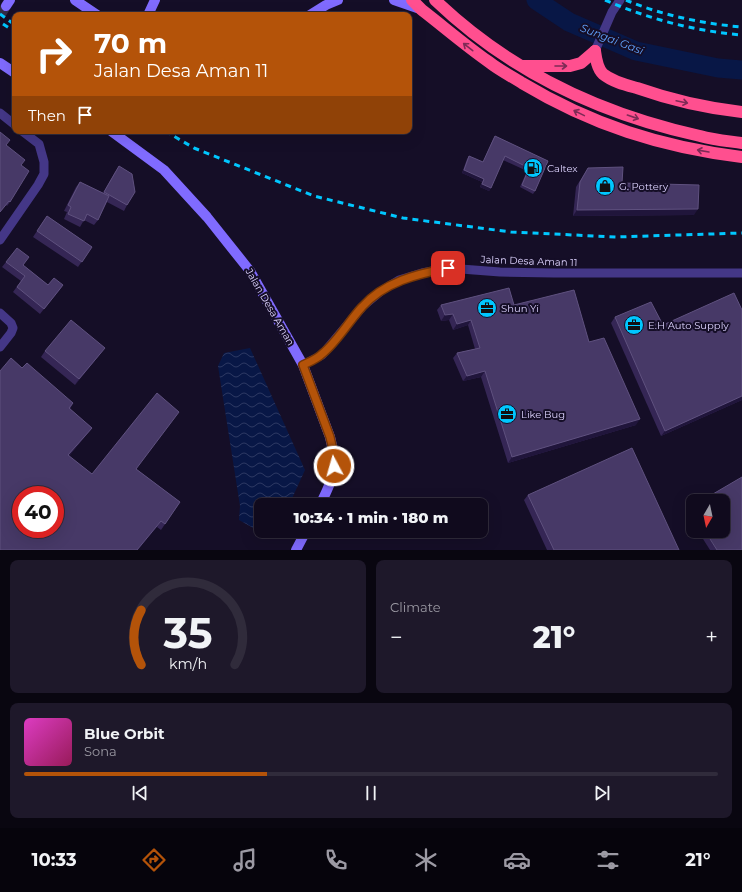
<!DOCTYPE html>
<html lang="en">
<head>
<meta charset="utf-8">
<style>
  body { margin:0; font-family:Montserrat,sans-serif; background:#1e182a; color:#f1f3f6; height:100vh; display:flex; flex-direction:column; font-size:15px; white-space:nowrap }
  * { box-sizing:border-box; margin:0 }
  p { font-size:13px; color:#9c9aa4 }
  .icon { flex:none; width:22px; height:22px; fill:none; stroke:currentColor; stroke-width:2; stroke-linecap:round; stroke-linejoin:round }
  .map { position:relative; height:550px; overflow:hidden }
  .drawer { display:flex; flex-direction:column; gap:10px; padding:10px; background:#090610; flex:1 }
  .drawer>* { flex:none }
  .guide { position:absolute; left:12px; top:12px; width:400px; height:122px; border-radius:8px; box-shadow:0 4px 16px #0002,0 0 0 1px #302b3b; background:#b45309; color:#fff; overflow:hidden }
  .needle { width:26px; rotate:189deg }
  .buttons { position:absolute; left:686px; top:494px; display:grid; gap:8px }
  .buttons a { display:grid; place-items:center; width:44px; height:44px; border-radius:8px; background:#100a1d; box-shadow:0 4px 16px #0002,0 0 0 1px #302b3b; font-size:20px }
  .speed { position:absolute; left:12px; top:486px; display:flex; gap:8px; font-size:20px; font-weight:700; text-align:center }
  .speed>* { display:grid; place-content:center; width:52px; height:52px; border-radius:50%; background:#100a1d; box-shadow:0 4px 16px #0002,0 0 0 1px #302b3b; line-height:1 }
  .speed .limit { border:6px solid #d22; background:#fff; color:#111 }
  .pin { position:absolute; display:grid; place-items:center; width:34px; height:34px; color:#fff; margin:-17px; border-radius:8px; box-shadow:0 2px 6px #0006 }
  .me { position:absolute; width:44px; margin:-22px; rotate:354deg; stroke-linejoin:round; filter:drop-shadow(0 0 3px #0008) }
  .turn { display:flex; align-items:center; gap:14px; height:84px; padding:0 16px; font-size:18px }
  .turn .icon { width:52px; height:52px; stroke-width:2.5 }
  .turn b { display:block; font-size:28px; line-height:34px }
  .then { display:flex; align-items:center; height:38px; padding:0 16px; background:#0003; gap:8px; font-size:15px }
  .big { font-size:30px; font-weight:800; line-height:1.1 }
  .drawer .tile { flex:1; display:flex; flex-direction:column; justify-content:center; gap:6px; min-width:0; padding:0 14px; border-radius:8px; background:#1e182a }
  .drawer .dial { align-items:center; gap:0 }
  .dial svg { height:104px; overflow:visible; fill:none; stroke:#302b3b; stroke-width:7; stroke-linecap:round; text-anchor:middle }
  .dial text { fill:#f1f3f6; stroke:none }
  .song { display:flex; align-items:center; gap:12px }
  .cover { width:48px; height:48px; border-radius:6px; background:linear-gradient(135deg,hsl(310 70% 55%),hsl(330 70% 35%)) }
  .played { height:4px; border-radius:2px; background:linear-gradient(90deg,#b45309 35%,#302b3b 35%) }
  .keys { display:flex; justify-content:space-around; direction:ltr }
  .heat { display:flex; justify-content:space-between; align-items:center; font-size:22px; direction:ltr }
  .drawer .tiles { flex:1; display:grid; gap:10px; grid-template-columns:1fr 1fr }
  .tile:last-child { grid-column:span 2 }
  .trip { position:absolute; left:254px; top:498px; width:234px; height:40px; border-radius:8px; background:#100a1d; box-shadow:0 4px 16px #0002,0 0 0 1px #302b3b; font-weight:800; line-height:40px; text-align:center }
  .tab-bar { display:flex; height:64px; justify-content:space-around; align-items:center; background:#06040c; color:#9c9aa4 }
  .tab-bar .icon { width:28px; height:28px }
  .tab-bar .current { color:#b45309 }
  .tab-bar b { font-size:18px; color:#f1f3f6 }
  .map>svg:first-child { display:block }
</style>
</head>
<body>
<div class="map">
<svg width="742" height="550" viewBox="0 0 742 550">
  <defs>
    <pattern id="water-waves" width="16" height="10" patternUnits="userSpaceOnUse"><rect width="16" height="10" fill="#081746"/><path d="M0 5q4-4 8 0t8 0" fill="none" stroke="#2c3862"/></pattern>
  </defs>
  <rect width="100%" height="100%" fill="#150e27"/>
  <polygon fill="url(#water-waves)" points="250,348 305,470 289,505 261,505 261,531 277,531 273,539 239,520 240,506 218,366 224,353"/>
  <g fill="none" stroke-linecap="round" stroke-linejoin="round">
    <polyline stroke="#081746" stroke-width="19" points="536,0 569,22 636,51 718,68 742,70"/>
    <polyline stroke="#332c47" stroke-width="10" stroke-dasharray="10 5" stroke-linecap="butt" points="0,16 6,6"/>
    <g stroke="#443787" stroke-width="9">
      <polyline points="595,51 612,12 620,0"/>
      <polyline points="0,113 15,125"/>
      <polyline points="0,240 38,185 44,174 44,162 39,144 22,131"/>
      <polyline points="0,313 11,323 13,328 11,333 0,347"/>
      <polyline points="303,365 322,355 363,306 381,291 399,280 422,273 448,268 500,272 554,273 742,273"/>
    </g>
    <g stroke="#806bff" stroke-width="10">
      <polyline points="75,0 97,15"/>
      <polyline points="394,0 420,9"/>
      <polyline points="6,6 10,0"/>
      <polyline points="148,15 155,0"/>
      <polyline points="310,15 326,5 338,0"/>
      <polyline points="0,63 15,73"/>
      <path d="M 111,131 L 164,170 L 207,217 L 250,271 L 303,365 L 330,437 C 338,469 334,477 320,505"/>
      <polyline points="296,550 306,531"/>
    </g>
    <g stroke="#ff4f8f" stroke-width="12">
      <path d="M 412,0 L 422,10 C 444,27 466,46 489,62 C 499,70 511,76 522,83 C 592,125 661,147 742,157"/>
      <path d="M 435,0 C 509,71 600,114 700,136 C 714,140 728,141 742,143"/>
      <path d="M 595,51 C 596,59 597,68 603,74 C 613,82 626,85 637,88 C 671,100 706,108 742,112"/>
      <polyline points="523,66 570,66 581,63 595,51"/>
    </g>
    <g stroke="#00c7ff" stroke-width="3" stroke-dasharray="6 5" stroke-linecap="butt">
      <path d="M 605,0 C 649,19 694,31 742,35"/>
      <path d="M 626,0 C 661,15 704,24 742,27"/>
      <polyline points="0,14 15,25"/>
      <polyline points="3,24 15,32"/>
      <polyline points="165,131 194,148 314,196 403,218 511,232 616,237 742,233"/>
    </g>
  </g>
  <g fill="#352655">
    <polygon points="0,132 6,145 22,165 10,202 7,206 6,205 0,212"/>
    <polygon points="495,136 548,161 535,191 533,194 520,187 527,171 503,160 491,188 489,191 480,187 482,182 462,173 467,159 469,156 483,162 493,139"/>
    <polygon points="119,166 127,205 124,211 107,202 98,220 94,225 84,220 80,227 64,219 67,212 64,211 76,187 80,182 103,193 115,172"/>
    <polygon points="588,168 622,183 694,215 573,216 576,187"/>
    <polygon points="47,216 92,247 78,267 33,237"/>
    <polygon points="6,262 23,265 48,285 63,285 40,314 13,292 21,281 2,267"/>
    <polygon points="441,305 514,305 589,342 636,425 508,463 481,377 463,381 453,358 457,353 475,349 468,325 453,330 449,320 441,321 437,310"/>
    <polygon points="615,317 663,325 742,400 661,436 611,323"/>
    <polygon points="45,351 101,353 75,385 41,357"/>
    <polygon points="22,368 73,403 70,409 92,428 88,433 69,456 92,474 136,469 180,502 161,530 157,527 0,550"/>
    <polygon points="528,495 679,550 547,550 524,500"/>
    <polygon points="693,506 693,523 687,513 691,507"/>
    <polygon points="698,531 723,531 742,550 710,550"/>
  </g>
  <g fill="#20153b">
    <polygon points="464,170 484,179 482,182 462,173"/>
    <polygon points="482,184 491,188 489,191 480,187"/>
    <polygon points="698,209 694,215 573,216 577,210"/>
    <polygon points="63,285 60,290 40,314 44,309"/>
    <polygon points="453,314 449,320 441,321 445,315"/>
    <polygon points="471,320 468,325 453,330 457,324"/>
    <polygon points="105,348 101,353 75,385 79,379"/>
    <polygon points="485,371 481,377 463,381 467,376"/>
    <polygon points="742,396 742,400 661,436 665,431"/>
    <polygon points="640,419 636,425 508,463 512,457"/>
    <polygon points="92,428 88,433 65,461 68,455"/>
    <polygon points="161,521 157,527 138,550 137,550"/>
  </g>
  <g fill="#473967" stroke="#5f517f" fill-rule="evenodd">
    <polygon points="0,132 10,140 6,145 25,160 21,165 29,171 10,202 9,201 0,212"/>
    <polygon points="495,136 548,161 535,191 522,185 529,168 505,156 491,188 482,184 484,179 464,170 469,156 483,162"/>
    <polygon points="119,166 132,174 135,192 127,205 104,192"/>
    <polygon points="623,167 622,183 699,185 698,209 577,210 580,182 588,168"/>
    <polygon points="80,182 109,196 98,220 87,214 84,221 68,214 71,207 68,205"/>
    <polygon points="47,216 92,247 82,262 37,231"/>
    <polygon points="17,248 29,257 23,265 48,285 54,278 63,285 44,309 17,287 25,276 6,262"/>
    <polygon points="509,288 514,305 574,290 589,342 604,338 640,419 512,457 485,371 467,376 457,353 480,348 471,320 457,324 453,314 445,315 441,305"/>
    <polygon points="734,293 742,310 742,396 665,431 615,317 651,302 663,325"/>
    <polygon points="71,320 105,348 79,379 45,351"/>
    <path d="M 11,358 L 22,368 L 27,363 L 73,403 L 69,408 L 92,428 L 68,455 L 92,474 L 157,393 L 179,412 L 136,469 L 180,502 L 165,524 L 161,521 L 137,550 L 0,550 L 0,371 ZM 21,495 L 55,495 L 55,529 L 21,529 Z"/>
    <polygon points="632,448 679,550 554,550 528,495"/>
    <polygon points="742,477 742,550 717,550 705,531 723,531 723,501 701,501"/>
  </g>
  <defs><path id="oneway-shaft" d="M-6 0H5M1.5-3L5.5 0L1.5 3" fill="none" stroke-width="1.6" stroke-linecap="round" stroke-linejoin="round"/></defs>
  <g stroke="#7e2b56">
    <use href="#oneway-shaft" transform="translate(468 47) rotate(-142)"/>
    <use href="#oneway-shaft" transform="translate(561 66)"/>
    <use href="#oneway-shaft" transform="translate(682 102) rotate(12)"/>
    <use href="#oneway-shaft" transform="translate(579 113) rotate(-154)"/>
    <use href="#oneway-shaft" transform="translate(633 117) rotate(19)"/>
    <use href="#oneway-shaft" transform="translate(703 151) rotate(-170)"/>
  </g>
  <g fill="none" stroke-linecap="round" stroke-linejoin="round">
    <g stroke="#753606" stroke-width="10">
      <path id="route" d="M 334,466 L 333,450 L 330,437 L 303,365 C 309,362 317,359 322,354 C 337,342 349,321 362,307 C 384,282 417,274 448,268"/>
    </g>
    <use href="#route" stroke="#b45309" stroke-width="7"/>
  </g>
  <defs>
    <g id="fuel-disc" transform="scale(1)"><circle r="9.5" fill="#00c7ff" stroke="#150e27"/><path d="M-5.5-6h7V0h2V4h1.3V-2.5L3-4.5l.8-.8L6-3V5H2.5V1h-1V6h-7ZM-4.2-4.7v3.2H.2V-4.7Z" fill="#111"/></g>
    <g id="shop-disc" transform="scale(1)"><circle r="9.5" fill="#00c7ff" stroke="#150e27"/><path d="M-5-2.5h2.3a2.7 3.5 0 0 1 5.4 0H5L5.5 6h-11ZM-1.5-2.5h3a1.5 2.3 0 0 0-3 0Z" fill="#111"/></g>
    <g id="office-disc" transform="scale(1)"><circle r="9.5" fill="#00c7ff" stroke="#150e27"/><path d="M-6-3h4V-5.5h4V-3h4V5H-6ZM-1-4.5V-3h2v-1.5ZM-6 0V1H6V0Z" fill="#111"/></g>
  </defs>
  <g fill-rule="evenodd">
    <use href="#fuel-disc" x="533" y="168"/>
    <use href="#shop-disc" x="605" y="186"/>
    <use href="#office-disc" x="487" y="308"/>
    <use href="#office-disc" x="634" y="325"/>
    <use href="#office-disc" x="507" y="414"/>
  </g>
  <g text-anchor="middle" dominant-baseline="central" stroke-width="4" stroke-linejoin="round" paint-order="stroke">
    <g font-size="10" fill="#ded4ff" stroke="#150e27" text-anchor="start">
      <text x="547" y="168">Caltex</text>
      <text x="619" y="186">G. Pottery</text>
      <text x="501" y="308">Shun Yi</text>
      <text x="648" y="325">E.H Auto Supply</text>
      <text x="521" y="414">Like Bug</text>
    </g>
    <g font-size="10" fill="#ded4ff" stroke="#150e27">
      <text transform="translate(529 261) rotate(2)">Jalan Desa Aman 11</text>
      <text transform="translate(270 307) rotate(60)">Jalan Desa Aman</text>
    </g>
    <g font-size="11" font-style="italic" fill="#62a4ff" stroke="#150e27">
      <text transform="translate(612 39) rotate(21)">Sungai Gasi</text>
    </g>
  </g>
</svg>
<div class="buttons">
<a><svg class="needle" viewBox="-14 -14 28 28"><path d="M0-13l5 13h-10z" fill="#e53935"/><path d="M0 13l5-13h-10z" fill="#9c9aa4"/></svg></a>
</div>
<div class="speed"><div class="limit">40</div></div>
<div class="pin" style="left:448px;top:268px;background:#d93025"><svg class="icon" aria-label="arrive" viewBox="0 0 24 24"><path d="M6 21V4h12l-3 4 3 4H6"/></svg></div>
<svg class="me" style="left:334px;top:466px" viewBox="-20 -20 40 40"><circle r="17" fill="#b45309" stroke="#fff" stroke-width="3"/><path d="M0-11L8 9 0 5-8 9z" fill="#fff"/></svg>
<div class="trip">10:34 · 1 min · 180 m</div>
<div class="guide">
<div class="turn"><svg class="icon" aria-label="right" viewBox="0 0 24 24"><path d="M7 20v-9h11M14 6l5 5-5 5"/></svg><div><b>70 m</b>Jalan Desa Aman 11</div></div>
<div class="then">Then<svg class="icon" aria-label="arrive" viewBox="0 0 24 24"><path d="M6 21V4h12l-3 4 3 4H6"/></svg></div>
</div>
</div>
<section class="drawer">
<div class="tiles">
<div class="tile dial"><svg viewBox="0 0 100 80">
<path d="M14 69A42 42 0 1 1 86 69"/>
<path d="M14 69A42 42 0 0 1 14 27" stroke="#b45309"/>
<text x="50" y="56" font-size="32" font-weight="700">35</text>
<text x="50" y="72" font-size="11">km/h</text>
</svg></div>
<div class="tile"><p>Climate</p>
<div class="heat"><a>−</a><b class="big">21°</b><a>+</a></div>
</div>
<div class="tile">
<div class="song"><i class="cover"></i><div><b>Blue Orbit</b><p>Sona</p></div></div>
<div class="played"></div>
<div class="keys"><svg class="icon" aria-label="previous" viewBox="0 0 24 24"><path d="M18 5L8 12l10 7zM5 5v14"/></svg><svg class="icon" aria-label="pause" viewBox="0 0 24 24"><path d="M8 5v14M16 5v14"/></svg><svg class="icon" aria-label="next" viewBox="0 0 24 24"><path d="M6 5l10 7-10 7zM19 5v14"/></svg></div>
</div>
</div>
</section>
<nav class="tab-bar">
<b>10:33</b>
<svg class="icon current" aria-label="directions" viewBox="0 0 24 24"><path d="M12 3l9 9-9 9-9-9zM9 14v-3h6M13 9l2 2-2 2"/></svg>
<svg class="icon" aria-label="music" viewBox="0 0 24 24"><path d="M9 18V5l10-2v13"/><circle cx="6" cy="18" r="3"/><circle cx="16" cy="16" r="3"/></svg>
<svg class="icon" aria-label="phone" viewBox="0 0 24 24"><path d="M5 4h4l2 5-3 2q2 4 5 5l2-3 5 2v4C11 20 4 13 5 4z"/></svg>
<svg class="icon" aria-label="climate" viewBox="0 0 24 24"><path d="M12 3v18M4 7l16 10M4 17L20 7"/></svg>
<svg class="icon" aria-label="car" viewBox="0 0 24 24"><path d="M5 17H2v-5l4-1 3-4h7l3 4 3 1v5h-3M9 17h6M6 11h13"/><circle cx="7" cy="17" r="2"/><circle cx="17" cy="17" r="2"/></svg>
<svg class="icon" aria-label="filters" viewBox="0 0 24 24"><path d="M4 7h16M4 17h16"/><circle cx="9" cy="7" r="2"/><circle cx="15" cy="17" r="2"/></svg>
<b>21°</b>
</nav>
</body>
</html>
